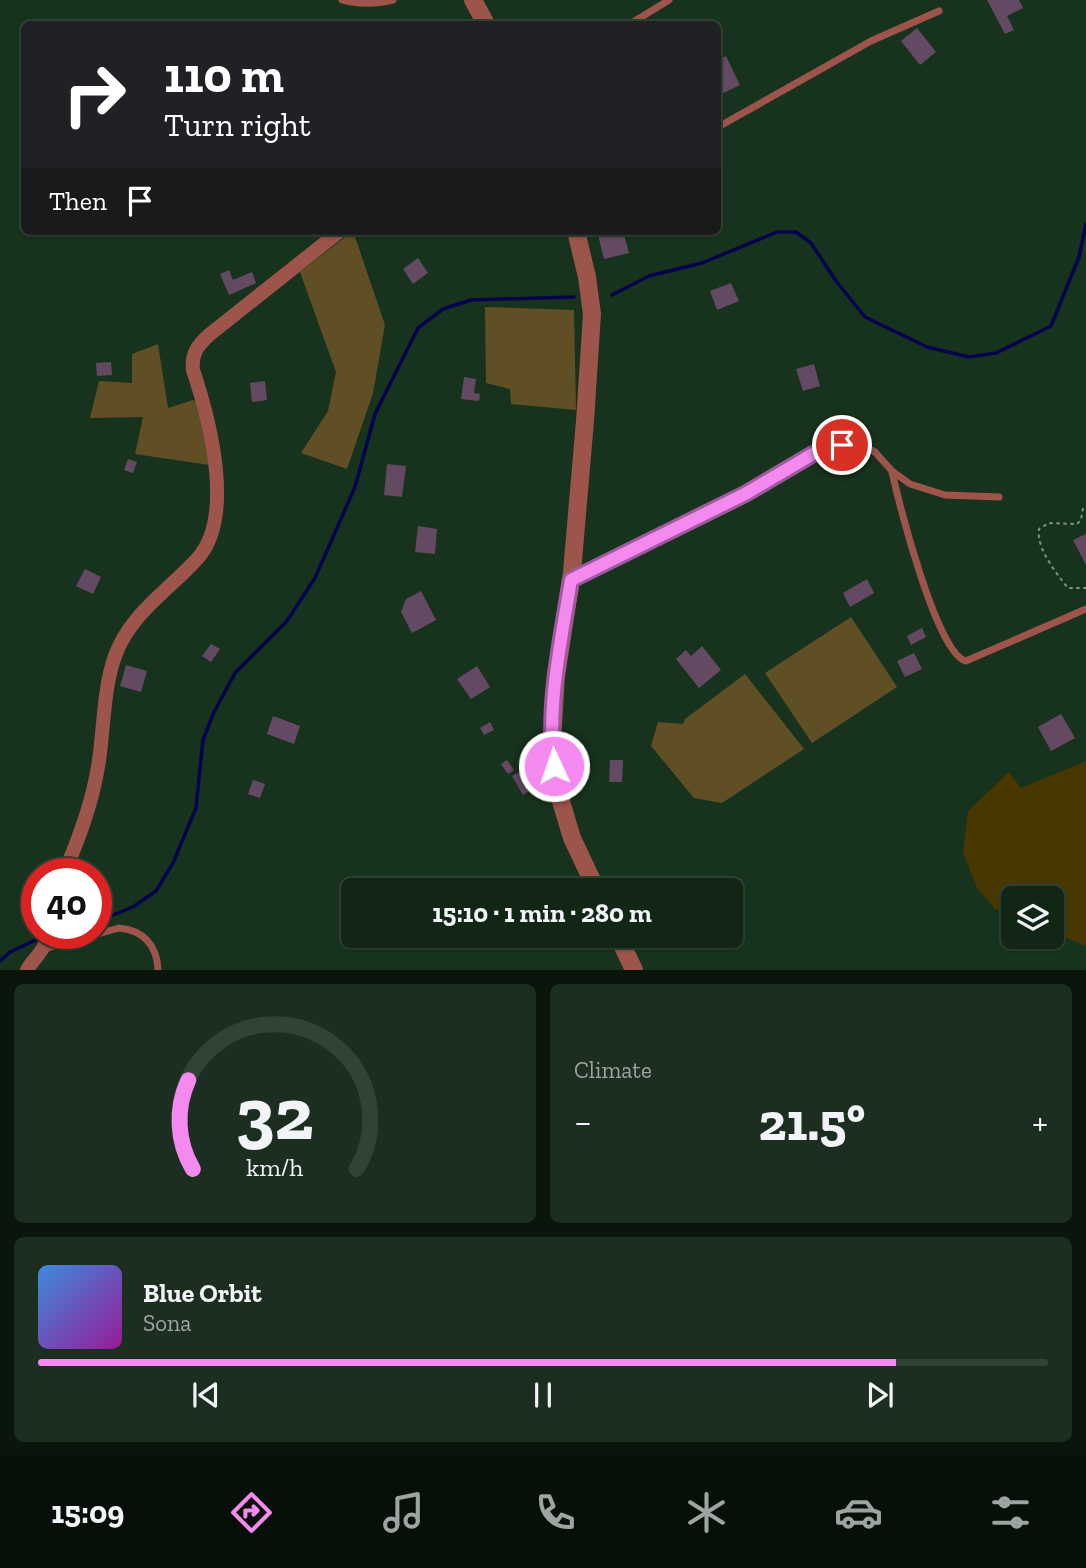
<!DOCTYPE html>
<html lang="en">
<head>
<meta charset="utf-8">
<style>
  body { margin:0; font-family:"Zilla Slab",serif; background:#1b2e1f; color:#f1f3f6; height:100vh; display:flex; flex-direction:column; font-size:26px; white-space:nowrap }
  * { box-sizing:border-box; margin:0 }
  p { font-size:23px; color:#9ca5a1 }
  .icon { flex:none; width:38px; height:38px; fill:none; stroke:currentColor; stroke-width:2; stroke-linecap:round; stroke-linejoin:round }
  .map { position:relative; height:970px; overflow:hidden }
  .details { display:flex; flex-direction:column; gap:14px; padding:14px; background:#0a150c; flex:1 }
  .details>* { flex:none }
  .banner { position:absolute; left:21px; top:21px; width:700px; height:214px; border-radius:10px; box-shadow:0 2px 5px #0004,0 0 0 2px #314335; background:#202124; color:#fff; overflow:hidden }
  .buttons { position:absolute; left:1001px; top:886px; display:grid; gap:14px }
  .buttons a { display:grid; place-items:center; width:63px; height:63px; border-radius:10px; background:#122616; box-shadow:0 2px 5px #0004,0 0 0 2px #314335; font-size:35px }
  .speed { position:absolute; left:21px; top:858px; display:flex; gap:14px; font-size:35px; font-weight:700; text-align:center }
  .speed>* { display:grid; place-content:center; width:91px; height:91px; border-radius:50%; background:#122616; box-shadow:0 2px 5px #0004,0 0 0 2px #314335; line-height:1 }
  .speed .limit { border:10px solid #d22; background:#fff; color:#111 }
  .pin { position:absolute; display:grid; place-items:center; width:60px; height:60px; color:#fff; margin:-30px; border:4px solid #fff; border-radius:50%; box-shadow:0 2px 7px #0007 }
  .me { position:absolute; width:77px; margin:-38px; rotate:357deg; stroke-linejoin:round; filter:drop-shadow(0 0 5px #0008) }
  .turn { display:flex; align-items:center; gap:24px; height:147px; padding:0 28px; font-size:32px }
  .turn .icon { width:91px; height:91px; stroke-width:2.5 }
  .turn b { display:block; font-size:49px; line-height:60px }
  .then { display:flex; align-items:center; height:66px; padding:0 28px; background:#0003; gap:14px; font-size:26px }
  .big { font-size:52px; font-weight:800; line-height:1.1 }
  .details .card { flex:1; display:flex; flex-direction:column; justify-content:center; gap:10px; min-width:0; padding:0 24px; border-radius:10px; background:#1b2e1f }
  .details .dial { align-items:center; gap:0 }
  .dial svg { height:182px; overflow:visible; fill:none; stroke:#314335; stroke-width:7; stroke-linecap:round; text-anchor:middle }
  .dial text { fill:#f1f3f6; stroke:none }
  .song { display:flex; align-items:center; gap:21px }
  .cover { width:84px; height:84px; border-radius:10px; background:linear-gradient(135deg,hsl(210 70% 55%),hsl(300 70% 35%)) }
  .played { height:7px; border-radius:4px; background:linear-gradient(90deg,#f489f0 85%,#314335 85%) }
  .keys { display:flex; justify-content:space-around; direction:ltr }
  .heat { display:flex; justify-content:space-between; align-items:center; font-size:38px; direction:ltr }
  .details .tiles { flex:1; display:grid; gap:14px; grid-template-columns:1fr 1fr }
  .card:last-child { grid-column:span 2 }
  .trip { position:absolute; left:341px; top:878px; width:402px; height:70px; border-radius:10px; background:#122616; box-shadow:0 2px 5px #0004,0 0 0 2px #314335; font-weight:800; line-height:70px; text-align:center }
  .menu { display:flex; height:112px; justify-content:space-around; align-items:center; background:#070f09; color:#9ca5a1 }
  .menu .icon { width:49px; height:49px }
  .menu .current { color:#f489f0 }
  .menu b { font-size:32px; color:#f1f3f6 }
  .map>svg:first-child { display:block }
</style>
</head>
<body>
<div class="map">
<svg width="1086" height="970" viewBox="0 0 1086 970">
  <rect width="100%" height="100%" fill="#18331d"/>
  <polygon fill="#493700" points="1086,761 1086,946 1052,932 1052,898 1013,898 1013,916 995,909 977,888 963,852 968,811 1009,772 1021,788"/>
  <g fill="#604f25">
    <polygon points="353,231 385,325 373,393 347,469 301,453 328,411 336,372 300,272"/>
    <polygon points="485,307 574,310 576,410 511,404 510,389 486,383"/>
    <polygon points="158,344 168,408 193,400 198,403 209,465 135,454 143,417 90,418 99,381 132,383 132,354"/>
    <polygon points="851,617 897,687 812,743 765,673"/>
    <polygon points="745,674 804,749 722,803 694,798 651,746 658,722 683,724 685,719"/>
  </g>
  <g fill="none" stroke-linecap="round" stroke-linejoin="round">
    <g stroke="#05024e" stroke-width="3.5">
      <polyline points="612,295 649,276 702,263 777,232 796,232 811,243 836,281 865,317 927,347 969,357 996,353 1051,326 1079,257 1086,224"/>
      <polyline points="96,922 133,907 156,891 173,863 196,808 203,740 214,712 235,673 287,621 315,578 355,487 375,414 418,328 443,309 471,300 574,297"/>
      <polyline points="0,961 10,952 40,938"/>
    </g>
  </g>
  <g fill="#644962">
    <polygon points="987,0 1019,0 1023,8 1007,16 1014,30 1005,34"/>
    <polygon points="917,28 936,52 920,65 901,41"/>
    <polygon points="726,56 740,85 719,95 718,60"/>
    <polygon points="597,231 623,231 629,253 604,259"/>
    <polygon points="418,258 428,273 413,284 403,269"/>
    <polygon points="229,270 233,280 252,272 256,283 229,295 220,274"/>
    <polygon points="731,283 739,301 717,310 710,291"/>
    <polygon points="111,362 112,375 97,376 96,363"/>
    <polygon points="814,364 820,386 803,391 796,369"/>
    <polygon points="464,377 476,379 474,393 480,394 479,401 461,399"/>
    <polygon points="265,381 267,400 252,402 250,383"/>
    <polygon points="128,459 137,462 133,473 124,470"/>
    <polygon points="387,464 406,466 402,497 384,495"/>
    <polygon points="418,526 437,529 435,554 415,552"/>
    <polygon points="1086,534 1086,565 1073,540"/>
    <polygon points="85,569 101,577 93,594 76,586"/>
    <polygon points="867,579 874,593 850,607 843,593"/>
    <polygon points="421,591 436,620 412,633 401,612 406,599"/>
    <polygon points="922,628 926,637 911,645 907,636"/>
    <polygon points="211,644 220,649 211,662 202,656"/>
    <polygon points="702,646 721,670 699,688 676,659 686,650 691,656"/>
    <polygon points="914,653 922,669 905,677 897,661"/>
    <polygon points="126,665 147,671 141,692 120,686"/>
    <polygon points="477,666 490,687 471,699 457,679"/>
    <polygon points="1061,714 1075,738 1051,751 1038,727"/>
    <polygon points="273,716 300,726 294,744 267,734"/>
    <polygon points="490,722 494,730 484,735 480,728"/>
    <polygon points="507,760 514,770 508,774 501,764"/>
    <polygon points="610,760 623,760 622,782 609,782"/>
    <polygon points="529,766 538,782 534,784 536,787 523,795 512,776"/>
    <polygon points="253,780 265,784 260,798 248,794"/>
  </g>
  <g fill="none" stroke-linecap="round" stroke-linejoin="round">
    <path stroke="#7d9380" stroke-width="2" stroke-dasharray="3.5 3.5" stroke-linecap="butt" d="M 1083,508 L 1081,520 L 1077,524 L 1049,523 L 1039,529 C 1036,548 1056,573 1068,588 L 1086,588"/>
    <g stroke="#9d544b" stroke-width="7">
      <path d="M 342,0 C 359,5 376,4 393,0"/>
      <polyline points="630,24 669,0"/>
      <polyline points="718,127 871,41 939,11"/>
      <path d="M 892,472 C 899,503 937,655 966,661 L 1086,609"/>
      <polyline points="575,578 745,493 813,454 843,445 861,445 875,452 892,471 910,484 945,495 999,497"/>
      <path d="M 44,949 L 119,928 C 143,930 157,945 158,970"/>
    </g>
    <g stroke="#9d544b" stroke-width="14">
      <path d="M 64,873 C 79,839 92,803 98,767 C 104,732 103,689 115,656 C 130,614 168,591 197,559 C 236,517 209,418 193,370 C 191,354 198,345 209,335 L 340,231"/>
      <path d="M 27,970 C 35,956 48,949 46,933"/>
    </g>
    <g stroke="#9d544b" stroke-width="18">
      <polyline points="473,0 486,24"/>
      <polyline points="576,231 587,277 592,314 585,421 572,572 556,676 552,743 557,788 572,838 597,891"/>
      <polyline points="618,936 634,970"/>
    </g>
  </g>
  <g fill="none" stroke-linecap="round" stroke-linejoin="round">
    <g stroke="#9f599c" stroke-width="18">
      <path id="route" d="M 554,766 C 547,704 561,641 571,580 L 745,494 L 813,454 L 842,445"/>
    </g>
    <use href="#route" stroke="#f489f0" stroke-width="12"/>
  </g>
</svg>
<div class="buttons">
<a><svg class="icon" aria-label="layers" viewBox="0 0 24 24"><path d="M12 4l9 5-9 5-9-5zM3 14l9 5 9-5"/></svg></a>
</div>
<div class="speed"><div class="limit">40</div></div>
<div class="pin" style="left:842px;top:445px;background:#d93025"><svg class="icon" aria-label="arrive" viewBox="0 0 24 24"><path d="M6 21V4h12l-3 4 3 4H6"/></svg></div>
<svg class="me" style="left:554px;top:766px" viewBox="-20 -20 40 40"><circle r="17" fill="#f489f0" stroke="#fff" stroke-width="3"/><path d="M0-11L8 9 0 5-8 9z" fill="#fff"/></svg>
<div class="trip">15:10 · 1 min · 280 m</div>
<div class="banner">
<div class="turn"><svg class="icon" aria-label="right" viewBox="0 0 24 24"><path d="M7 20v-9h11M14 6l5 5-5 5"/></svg><div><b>110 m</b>Turn right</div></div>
<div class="then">Then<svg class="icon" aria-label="arrive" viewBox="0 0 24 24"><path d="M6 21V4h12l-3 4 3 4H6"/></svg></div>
</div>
</div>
<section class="details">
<div class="tiles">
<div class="card dial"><svg viewBox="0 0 100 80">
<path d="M14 69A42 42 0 1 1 86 69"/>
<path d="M14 69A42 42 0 0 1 12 30" stroke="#f489f0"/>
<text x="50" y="56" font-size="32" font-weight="700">32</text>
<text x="50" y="72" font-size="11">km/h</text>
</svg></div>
<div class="card"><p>Climate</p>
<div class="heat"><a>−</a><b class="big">21.5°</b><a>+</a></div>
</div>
<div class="card">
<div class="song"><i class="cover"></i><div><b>Blue Orbit</b><p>Sona</p></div></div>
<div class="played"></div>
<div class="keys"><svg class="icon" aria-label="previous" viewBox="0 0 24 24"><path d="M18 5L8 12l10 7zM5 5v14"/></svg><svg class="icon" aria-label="pause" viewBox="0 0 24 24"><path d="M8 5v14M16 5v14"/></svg><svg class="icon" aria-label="next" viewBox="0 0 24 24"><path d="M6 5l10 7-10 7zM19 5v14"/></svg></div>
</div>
</div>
</section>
<nav class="menu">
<b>15:09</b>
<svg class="icon current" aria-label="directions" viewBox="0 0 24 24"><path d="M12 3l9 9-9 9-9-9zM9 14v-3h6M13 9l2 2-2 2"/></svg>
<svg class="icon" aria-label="music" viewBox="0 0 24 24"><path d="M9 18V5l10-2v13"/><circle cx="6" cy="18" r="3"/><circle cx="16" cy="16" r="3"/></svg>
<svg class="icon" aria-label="phone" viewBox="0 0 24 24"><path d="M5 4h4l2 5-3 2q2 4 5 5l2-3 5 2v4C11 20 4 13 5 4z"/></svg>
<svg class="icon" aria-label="climate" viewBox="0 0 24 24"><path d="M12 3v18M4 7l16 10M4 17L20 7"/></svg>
<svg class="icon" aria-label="car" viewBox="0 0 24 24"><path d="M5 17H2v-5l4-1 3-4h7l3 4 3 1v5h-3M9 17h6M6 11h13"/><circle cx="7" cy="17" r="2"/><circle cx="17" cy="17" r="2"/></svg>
<svg class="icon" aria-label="filters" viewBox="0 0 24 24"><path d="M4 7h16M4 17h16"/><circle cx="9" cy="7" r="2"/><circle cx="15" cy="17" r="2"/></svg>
</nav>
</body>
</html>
